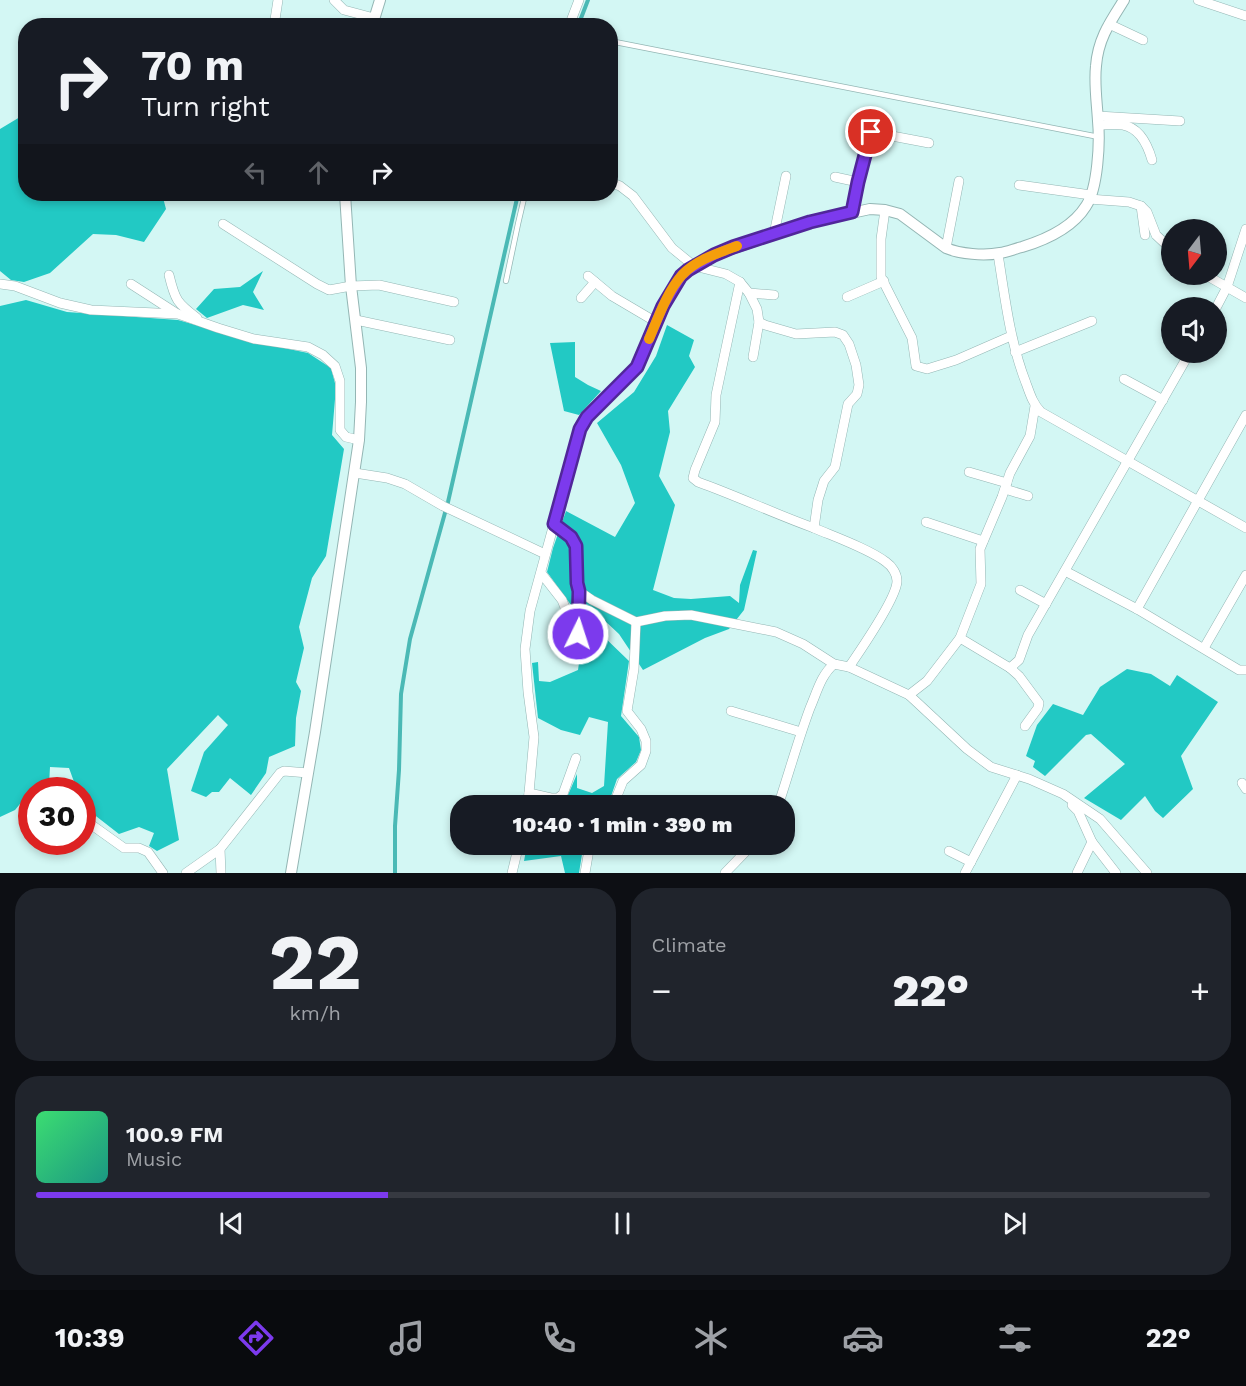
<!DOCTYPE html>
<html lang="en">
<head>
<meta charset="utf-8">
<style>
  body { margin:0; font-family:"Work Sans",sans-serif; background:#20242c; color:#f1f3f6; height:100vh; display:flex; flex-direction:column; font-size:22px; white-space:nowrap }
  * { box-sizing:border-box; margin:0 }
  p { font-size:20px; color:#9ea1a6 }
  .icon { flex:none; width:33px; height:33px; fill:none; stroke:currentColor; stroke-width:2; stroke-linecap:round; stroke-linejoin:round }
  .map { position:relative; height:873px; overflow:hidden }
  .drawer { display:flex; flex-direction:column; gap:15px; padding:15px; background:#0d0f14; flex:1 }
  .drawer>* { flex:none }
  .top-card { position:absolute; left:18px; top:18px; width:600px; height:183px; border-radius:24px; box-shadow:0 3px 9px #0003; background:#171b24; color:#f1f3f6; overflow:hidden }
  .needle { width:39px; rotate:196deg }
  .fabs { position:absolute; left:1161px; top:219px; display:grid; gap:12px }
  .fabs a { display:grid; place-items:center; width:66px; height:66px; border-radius:50%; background:#171b24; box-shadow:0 3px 9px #0003; font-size:30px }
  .speed { position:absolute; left:18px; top:777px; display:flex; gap:12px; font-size:30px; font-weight:700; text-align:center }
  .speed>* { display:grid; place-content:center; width:78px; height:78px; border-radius:50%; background:#171b24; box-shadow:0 3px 9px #0003; line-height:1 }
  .speed .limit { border:9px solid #d22; background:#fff; color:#111 }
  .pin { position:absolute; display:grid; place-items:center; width:51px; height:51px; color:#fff; margin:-26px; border:3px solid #fff; border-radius:50%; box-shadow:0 2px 6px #0007 }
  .me { position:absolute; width:66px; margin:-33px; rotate:4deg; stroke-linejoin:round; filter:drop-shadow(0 0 4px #0008) }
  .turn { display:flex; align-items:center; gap:21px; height:126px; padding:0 24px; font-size:27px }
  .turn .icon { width:78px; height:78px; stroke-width:2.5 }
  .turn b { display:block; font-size:42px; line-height:51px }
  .lanes { display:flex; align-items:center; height:57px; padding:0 24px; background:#0003; justify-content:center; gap:30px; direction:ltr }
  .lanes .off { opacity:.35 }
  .big { font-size:45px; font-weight:800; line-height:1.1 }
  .drawer .tile { flex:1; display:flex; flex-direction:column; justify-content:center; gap:9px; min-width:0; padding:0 21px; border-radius:24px; background:#20242c }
  .drawer .dial { align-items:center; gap:0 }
  .dial b { font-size:78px; line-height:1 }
  .song { display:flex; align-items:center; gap:18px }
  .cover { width:72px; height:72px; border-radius:9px; background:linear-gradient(135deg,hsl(140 70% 55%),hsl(170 70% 35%)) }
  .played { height:6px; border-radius:3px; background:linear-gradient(90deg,#7c3aed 30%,#363941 30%) }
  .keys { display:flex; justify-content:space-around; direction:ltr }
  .heat { display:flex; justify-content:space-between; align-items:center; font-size:33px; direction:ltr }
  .drawer .tiles { flex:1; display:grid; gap:15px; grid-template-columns:1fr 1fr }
  .tile:last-child { grid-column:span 2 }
  .trip { position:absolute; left:450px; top:795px; width:345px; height:60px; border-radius:24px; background:#171b24; box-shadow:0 3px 9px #0003; font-weight:800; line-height:60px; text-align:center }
  .tab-bar { display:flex; height:96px; justify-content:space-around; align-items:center; background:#090b0e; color:#9ea1a6 }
  .tab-bar .icon { width:42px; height:42px }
  .tab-bar .current { color:#7c3aed }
  .tab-bar b { font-size:27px; color:#f1f3f6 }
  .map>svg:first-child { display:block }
</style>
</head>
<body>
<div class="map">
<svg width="1246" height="873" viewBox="0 0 1246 873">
  <rect width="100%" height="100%" fill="#d3f7f4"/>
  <g fill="#22c9c4">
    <polygon points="25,114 26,194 162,194 166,209 144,242 116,235 93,234 50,273 24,282 11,280 0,271 0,129"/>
    <polygon points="263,271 253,292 264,310 243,305 207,318 196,309 214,289 240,287"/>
    <polygon points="26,300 67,312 178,320 260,343 308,353 331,368 336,387 332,435 344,449 326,556 312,578 299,627 304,648 296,682 301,691 296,718 295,746 269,757 266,773 251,795 230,778 219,792 212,792 206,797 191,791 204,752 228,725 218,715 167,769 179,840 157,851 149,846 154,833 139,827 119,834 83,806 82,790 77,790 69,768 50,767 49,785 40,790 32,790 31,795 24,799 15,810 0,817 0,306"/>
    <polygon points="667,325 694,340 689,356 695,367 668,411 670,432 659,476 675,505 653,590 674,598 691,599 730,596 739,603 740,585 753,550 757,551 744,610 729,629 705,638 643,670 619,634 589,606 571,605 547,572 553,548 566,511 615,537 635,503 621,465 597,423 634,392 656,356"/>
    <polygon points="575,342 575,377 588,385 601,391 579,415 564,411 550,343"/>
    <polygon points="601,634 629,661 621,716 639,737 641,750 636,762 617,779 608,805 554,805 565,802 577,774 577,788 592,793 604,786 608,722 589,717 580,735 561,730 538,718 532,663 538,662 539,681 550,682 578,670 583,635"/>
    <polygon points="1127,669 1151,674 1170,686 1177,675 1218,702 1181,756 1193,789 1163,818 1155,811 1145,796 1121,820 1084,798 1125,764 1091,734 1086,735 1045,776 1033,767 1035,761 1026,756 1037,725 1053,704 1083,715 1100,687"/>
    <polygon points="527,845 585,845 583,848 579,873 565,873 561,856 524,861"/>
  </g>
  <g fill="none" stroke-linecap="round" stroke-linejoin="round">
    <g stroke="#4ab9b5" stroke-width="4">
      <polyline points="578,26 588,0"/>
      <polyline points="395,873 395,826 399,770 401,694 410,639 448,502 518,194"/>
    </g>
    <g stroke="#94b6b4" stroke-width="6">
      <g id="service">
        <polyline points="610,41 1099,137"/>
        <polyline points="506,281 518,224 525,194"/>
      </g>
    </g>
    <g stroke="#94b6b4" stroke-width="10">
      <g id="minor">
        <polyline points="334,0 344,10 374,18"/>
        <polyline points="1198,0 1246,16"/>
        <polyline points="509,24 513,26"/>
        <polyline points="1109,24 1143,40"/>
        <polyline points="274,26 278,0"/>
        <polyline points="569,26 579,0"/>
        <polyline points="1098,116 1180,121"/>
        <path d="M 1099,125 C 1106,125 1115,124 1123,125 C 1140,128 1148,146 1152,160"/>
        <polyline points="871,132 929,143"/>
        <polyline points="835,177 858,182"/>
        <path d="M 610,182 L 620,186 L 633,196 L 672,248 L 694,266 L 726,274 L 740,282 L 749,293 L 757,309 L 759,322 L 765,325 L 796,334 L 835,332 L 843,335 L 849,344 L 856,365 L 859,385 L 857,394 L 848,404 L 835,467 L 824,481 L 818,500 L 814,528 C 835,537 869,549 886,562 C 892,566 897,574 897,581 C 897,597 860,651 849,667"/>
        <polyline points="1019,185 1091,195"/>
        <polyline points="1089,199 1129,202 1141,206 1147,212 1156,235 1172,250"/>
        <polyline points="1141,206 1145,235"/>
        <polyline points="885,210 881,239 881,277 912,338 916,366 927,369 956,360 1011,336"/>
        <polyline points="852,212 858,182 873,125"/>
        <polyline points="223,224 317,284 329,290 351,286 379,285 454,302"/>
        <polyline points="774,234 786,176"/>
        <polyline points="946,248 959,181"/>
        <path d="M 998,254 C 1005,298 1010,342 1026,383 C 1030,394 1033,404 1041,412 L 1246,528"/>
        <polyline points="1204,274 1246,298"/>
        <path d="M 169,275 C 175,300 177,303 197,318"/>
        <polyline points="588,276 612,296 656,322"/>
        <path d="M 740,282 L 716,395 L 715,422 L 695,470 L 693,478 L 698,482 C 737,496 775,514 814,528"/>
        <polyline points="0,284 15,286 60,303 91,310 178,314 218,328 254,339 308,347 323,355 335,366 340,381 340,430 346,437 359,440"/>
        <polyline points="131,284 176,313"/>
        <polyline points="749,293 774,295"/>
        <polyline points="847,297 884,281"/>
        <polyline points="581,298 595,282"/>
        <polyline points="1216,308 1227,287 1246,229"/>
        <polyline points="356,320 450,340"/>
        <polyline points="1015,352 1092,321"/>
        <polyline points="753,357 759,322"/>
        <polyline points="1124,379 1163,400"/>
        <polyline points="969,472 1007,483"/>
        <polyline points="355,473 387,478 405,484 443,506 545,554"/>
        <polyline points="1005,489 1028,496"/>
        <polyline points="926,522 983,541"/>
        <polyline points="554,524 571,537 576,546 577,583 579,591 592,600 636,622 665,616 691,615 776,632 803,644 834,664 849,667 909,695 967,749 991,767 1029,779 1063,794 1100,819 1147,873"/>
        <polyline points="1065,571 1137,609 1239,670 1246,670"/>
        <polyline points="541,573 562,600 566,610 565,626"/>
        <polyline points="1020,590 1046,604"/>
        <polyline points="1137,609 1246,415"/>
        <polyline points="578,634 579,591"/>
        <polyline points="960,638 1010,668 1019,660 1028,635 1190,352"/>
        <polyline points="1204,648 1246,575"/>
        <polyline points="1010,668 1019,676 1039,703 1038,708 1025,726"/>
        <polyline points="909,695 927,681 960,638 981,584 980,549 1002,497 1010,473 1030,436 1035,406"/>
        <polyline points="731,711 801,732"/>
        <polyline points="1242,783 1246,789"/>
        <polyline points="529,793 551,798 558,798 563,794 576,758"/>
        <polyline points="615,799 633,806"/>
        <polyline points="1072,805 1078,811 1092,842 1077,873"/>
        <polyline points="527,806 529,793 534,737 528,692 525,649 530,611 580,429 587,417 637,367 663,306 682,276 694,266"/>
        <polyline points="613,806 623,781 641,765 646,751 646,741 641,729 627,711 634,669 636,622"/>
        <path d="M 778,806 C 789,773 798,740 810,708 C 817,692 821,675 834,664"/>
        <polyline points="82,818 124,848 139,848 148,852 163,873"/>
        <polyline points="1092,842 1116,873"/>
        <polyline points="949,851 971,862"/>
        <polyline points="186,873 220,849"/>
        <polyline points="221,873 220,849 280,773 284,771 308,773"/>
        <polyline points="512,873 519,844"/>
        <polyline points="585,873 590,844"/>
        <polyline points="725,873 753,844"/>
        <polyline points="965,873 1017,775"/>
      </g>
    </g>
    <g stroke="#94b6b4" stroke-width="12">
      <g id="tertiary">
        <polyline points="372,26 380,0"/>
        <path d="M 694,266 L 714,255 L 810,222 L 870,209 L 885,210 L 900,214 L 946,248 C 960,254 984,256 1000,253 C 1007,252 1014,249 1022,247 C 1045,240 1073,227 1086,206 C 1098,188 1100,142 1098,121 C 1097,103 1094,84 1096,66 C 1098,39 1110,22 1124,0"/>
        <polyline points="291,873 315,732 359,440 361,402 361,368 351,286 345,194"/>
      </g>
    </g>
    <use href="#service" stroke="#fff" stroke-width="4.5"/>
    <use href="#minor" stroke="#fff" stroke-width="9"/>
    <use href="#tertiary" stroke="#fff" stroke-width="10"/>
  </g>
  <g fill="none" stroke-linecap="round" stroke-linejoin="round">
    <g stroke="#51269a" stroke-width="15">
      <polyline id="route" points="578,634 579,591 577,583 576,546 571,537 554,524 580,429 587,417 637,367 663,306 681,276 688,270 714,255 733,247 810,222 852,212 858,182 871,132"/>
    </g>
    <use href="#route" stroke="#7c3aed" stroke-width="10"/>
    <path stroke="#f59e0b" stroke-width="10" d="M 649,339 C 658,318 667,292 682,275 C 696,260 718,253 737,246"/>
  </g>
</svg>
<div class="fabs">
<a><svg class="needle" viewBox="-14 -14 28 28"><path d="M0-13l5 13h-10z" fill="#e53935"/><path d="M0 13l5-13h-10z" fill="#9ea1a6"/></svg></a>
<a><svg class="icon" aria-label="sound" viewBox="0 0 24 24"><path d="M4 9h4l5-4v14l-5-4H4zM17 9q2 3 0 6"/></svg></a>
</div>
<div class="speed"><div class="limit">30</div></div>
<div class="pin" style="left:871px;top:132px;background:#d93025"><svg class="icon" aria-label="arrive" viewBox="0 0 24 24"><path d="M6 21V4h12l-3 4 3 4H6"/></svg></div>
<svg class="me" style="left:578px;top:634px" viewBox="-20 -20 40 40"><circle r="17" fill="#7c3aed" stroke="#fff" stroke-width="3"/><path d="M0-11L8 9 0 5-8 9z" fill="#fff"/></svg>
<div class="trip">10:40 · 1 min · 390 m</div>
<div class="top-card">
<div class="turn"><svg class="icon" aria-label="right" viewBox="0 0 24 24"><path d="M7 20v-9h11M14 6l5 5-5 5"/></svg><div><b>70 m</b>Turn right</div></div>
<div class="lanes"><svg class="icon off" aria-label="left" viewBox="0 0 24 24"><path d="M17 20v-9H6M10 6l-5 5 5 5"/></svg><svg class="icon off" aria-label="ahead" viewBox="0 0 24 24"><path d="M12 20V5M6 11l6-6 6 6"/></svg><svg class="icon" aria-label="right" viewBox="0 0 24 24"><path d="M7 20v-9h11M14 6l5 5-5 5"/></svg></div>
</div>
</div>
<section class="drawer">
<div class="tiles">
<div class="tile dial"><b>22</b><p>km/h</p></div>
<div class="tile"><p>Climate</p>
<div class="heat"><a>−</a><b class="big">22°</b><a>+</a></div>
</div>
<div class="tile">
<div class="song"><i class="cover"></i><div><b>100.9 FM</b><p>Music</p></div></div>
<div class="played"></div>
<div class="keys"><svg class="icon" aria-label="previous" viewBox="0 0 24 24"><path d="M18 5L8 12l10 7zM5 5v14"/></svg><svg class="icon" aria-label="pause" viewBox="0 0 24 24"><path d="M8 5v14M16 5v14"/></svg><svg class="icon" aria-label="next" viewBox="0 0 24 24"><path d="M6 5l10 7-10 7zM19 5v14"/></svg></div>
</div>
</div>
</section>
<nav class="tab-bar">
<b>10:39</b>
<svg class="icon current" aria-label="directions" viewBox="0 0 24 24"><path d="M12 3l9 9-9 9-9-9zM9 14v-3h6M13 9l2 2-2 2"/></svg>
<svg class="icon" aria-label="music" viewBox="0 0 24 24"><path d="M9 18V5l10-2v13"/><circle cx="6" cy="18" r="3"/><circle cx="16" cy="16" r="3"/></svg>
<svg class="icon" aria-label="phone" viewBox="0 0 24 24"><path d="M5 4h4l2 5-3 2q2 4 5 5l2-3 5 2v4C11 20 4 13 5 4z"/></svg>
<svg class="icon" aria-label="climate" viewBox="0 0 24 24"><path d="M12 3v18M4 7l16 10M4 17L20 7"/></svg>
<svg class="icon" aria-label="car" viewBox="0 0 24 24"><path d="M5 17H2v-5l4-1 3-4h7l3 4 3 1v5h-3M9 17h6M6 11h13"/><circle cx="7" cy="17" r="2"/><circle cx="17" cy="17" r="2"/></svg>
<svg class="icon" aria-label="filters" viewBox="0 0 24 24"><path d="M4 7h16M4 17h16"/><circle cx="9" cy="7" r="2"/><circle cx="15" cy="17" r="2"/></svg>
<b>22°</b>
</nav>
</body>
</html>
